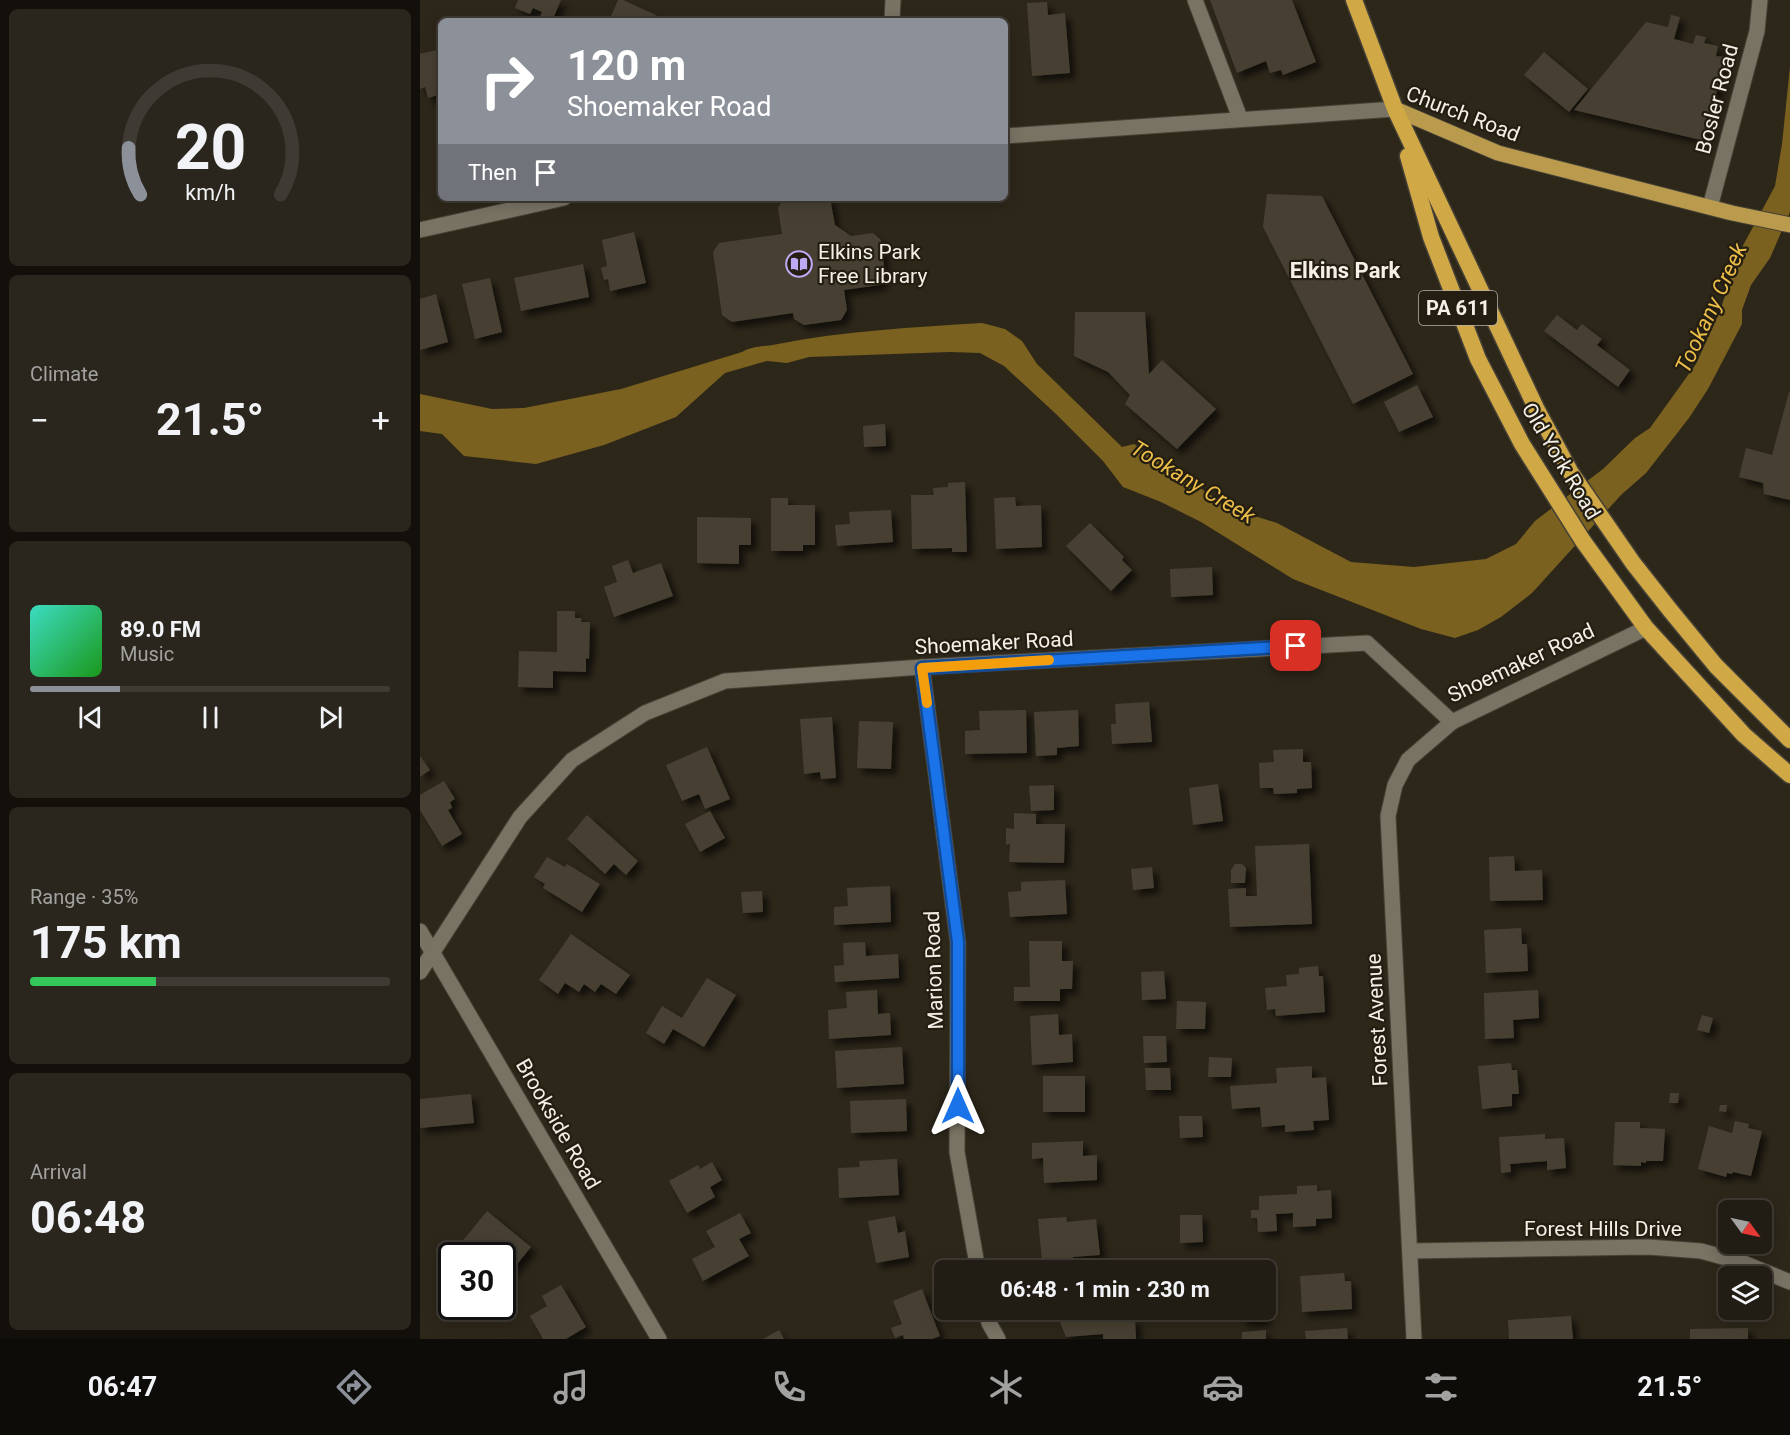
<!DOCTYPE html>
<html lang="en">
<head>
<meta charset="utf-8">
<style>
  body { margin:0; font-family:Roboto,sans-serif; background:#2a261d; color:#f1f3f6; height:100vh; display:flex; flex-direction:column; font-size:22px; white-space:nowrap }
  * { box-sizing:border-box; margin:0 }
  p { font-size:20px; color:#a2a2a0 }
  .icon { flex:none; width:33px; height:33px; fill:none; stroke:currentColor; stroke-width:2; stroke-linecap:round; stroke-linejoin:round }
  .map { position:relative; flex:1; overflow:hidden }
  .details { display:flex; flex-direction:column; gap:9px; padding:9px; background:#13100b; width:420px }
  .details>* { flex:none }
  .hud { position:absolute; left:18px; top:18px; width:570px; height:183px; border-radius:9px; box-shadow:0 3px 15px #0003,0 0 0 2px #3f3b34; background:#8c9099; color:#fff; overflow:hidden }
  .needle { width:39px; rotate:123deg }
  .tools { position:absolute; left:1298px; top:1200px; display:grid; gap:12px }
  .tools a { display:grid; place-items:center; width:54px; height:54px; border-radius:9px; background:#221d14; box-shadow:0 3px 15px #0003,0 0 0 2px #3f3b34; font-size:30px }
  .speed { position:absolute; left:18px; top:1242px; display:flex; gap:12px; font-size:30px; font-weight:700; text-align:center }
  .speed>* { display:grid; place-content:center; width:78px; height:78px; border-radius:50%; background:#221d14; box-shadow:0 3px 15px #0003,0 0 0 2px #3f3b34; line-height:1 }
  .speed .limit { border:3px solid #111; border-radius:9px; background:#fff; color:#111 }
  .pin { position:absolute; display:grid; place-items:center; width:51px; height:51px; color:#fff; margin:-26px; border-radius:12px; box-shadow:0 3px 9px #0006 }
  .me { position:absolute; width:66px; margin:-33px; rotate:0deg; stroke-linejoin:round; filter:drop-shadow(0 0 4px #0008) }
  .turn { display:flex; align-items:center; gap:21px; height:126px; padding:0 30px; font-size:27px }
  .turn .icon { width:78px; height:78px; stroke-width:2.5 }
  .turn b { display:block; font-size:42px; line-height:51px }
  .then { display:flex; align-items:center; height:57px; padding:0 30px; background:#0003; gap:12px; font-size:22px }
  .big { font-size:45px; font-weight:700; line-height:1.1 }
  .details .tile { flex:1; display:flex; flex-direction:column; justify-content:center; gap:9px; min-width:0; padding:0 21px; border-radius:9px; background:#2a261d }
  .details .dial { align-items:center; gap:0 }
  .dial svg { height:156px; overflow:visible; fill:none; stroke:#3f3b34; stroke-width:7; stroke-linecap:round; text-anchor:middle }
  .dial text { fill:#f1f3f6; stroke:none }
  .song { display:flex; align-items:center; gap:18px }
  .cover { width:72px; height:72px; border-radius:9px; background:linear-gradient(135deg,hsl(170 70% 55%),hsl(120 70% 35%)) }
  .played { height:6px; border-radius:3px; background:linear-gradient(90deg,#8c9099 25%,#3f3b34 25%) }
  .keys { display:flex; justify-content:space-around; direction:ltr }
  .heat { display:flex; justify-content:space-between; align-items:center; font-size:33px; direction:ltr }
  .charge { height:9px; border-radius:4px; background:linear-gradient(90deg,#34c759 35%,#3f3b34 0) }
  .trip { position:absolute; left:514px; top:1260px; width:342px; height:60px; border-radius:9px; background:#221d14; box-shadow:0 3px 15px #0003,0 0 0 2px #3f3b34; font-weight:700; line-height:60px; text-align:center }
  .menu { display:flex; height:96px; justify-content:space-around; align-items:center; background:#0e0c08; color:#a2a2a0 }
  .menu .icon { width:42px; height:42px }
  .menu .on { color:#8c9099 }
  .menu b { font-size:27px; color:#f1f3f6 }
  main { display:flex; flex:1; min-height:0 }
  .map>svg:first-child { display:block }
</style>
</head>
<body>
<main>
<section class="details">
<div class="tile dial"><svg viewBox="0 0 100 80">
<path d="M14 69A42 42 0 1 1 86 69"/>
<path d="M14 69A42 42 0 0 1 8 45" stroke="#8c9099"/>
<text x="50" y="56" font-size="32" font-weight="700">20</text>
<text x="50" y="72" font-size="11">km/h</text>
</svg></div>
<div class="tile"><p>Climate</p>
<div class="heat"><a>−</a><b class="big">21.5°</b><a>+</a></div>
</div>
<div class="tile">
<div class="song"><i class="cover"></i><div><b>89.0 FM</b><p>Music</p></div></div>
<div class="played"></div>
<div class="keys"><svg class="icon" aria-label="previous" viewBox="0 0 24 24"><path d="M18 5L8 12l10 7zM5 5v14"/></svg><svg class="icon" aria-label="pause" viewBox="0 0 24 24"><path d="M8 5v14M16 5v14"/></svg><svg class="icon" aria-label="next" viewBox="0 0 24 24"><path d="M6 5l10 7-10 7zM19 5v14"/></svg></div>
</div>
<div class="tile"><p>Range · 35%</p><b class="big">175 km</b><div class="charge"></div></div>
<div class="tile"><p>Arrival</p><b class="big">06:48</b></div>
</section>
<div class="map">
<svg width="1370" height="1339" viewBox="0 0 1370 1339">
  <defs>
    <filter id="shadow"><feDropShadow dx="5.5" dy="5.5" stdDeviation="3" flood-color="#0009"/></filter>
  </defs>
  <rect width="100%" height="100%" fill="#2d271a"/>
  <path fill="#7b611f" d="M 1370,67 L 1370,212 L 1350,258 L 1331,285 L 1322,310 L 1322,324 L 1288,389 L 1269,418 L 1226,473 L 1201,495 L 1112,593 L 1081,617 L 1058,630 L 1035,638 L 1001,629 L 873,579 L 781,522 L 741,502 L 703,487 L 683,461 L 636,414 L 584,366 L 560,353 L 530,352 L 389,357 L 367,363 L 347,361 L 305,373 L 256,417 L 184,445 L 116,464 L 44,456 L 22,434 L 0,431 L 0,394 L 72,409 L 104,408 L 201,389 L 322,352 C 334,345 345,347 358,344 C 423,331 495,327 562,323 L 585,329 L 602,341 L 617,364 L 702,447 L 714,444 L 810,508 L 857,523 L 931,562 L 994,567 L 1066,559 L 1096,544 L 1115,521 L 1183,469 L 1215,438 L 1230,428 L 1276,364 L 1300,311 L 1319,253 L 1355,186 L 1362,144 Z"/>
  <g fill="#464032" filter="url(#shadow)">
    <polygon points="98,0 141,0 132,21 120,17 122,12 113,8 110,14 95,8"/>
    <polygon points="198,0 203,0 236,15 238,21 189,21"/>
    <polygon points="790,0 872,0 896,62 863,75 861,70 850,73 846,61 817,73"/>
    <polygon points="627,2 628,15 645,13 650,73 612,76 607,3"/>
    <polygon points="1251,15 1260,17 1254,39 1273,44 1276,35 1286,37 1284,43 1298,46 1296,56 1305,57 1285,141 1154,110 1226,22 1248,27"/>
    <polygon points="21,49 21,94 8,98 5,87 0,89 0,54"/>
    <polygon points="1124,52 1168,89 1149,112 1104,75"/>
    <polygon points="847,194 902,196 993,374 933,404 843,227"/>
    <polygon points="364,198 410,198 415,225 431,236 453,233 461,240 465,275 460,285 424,290 427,310 421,320 384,325 374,319 373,313 312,322 302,315 293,252 299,243 362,234 358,208"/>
    <polygon points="214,232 226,283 190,291 188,279 184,280 181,268 187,266 182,240"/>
    <polygon points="163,264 169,297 101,311 94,278"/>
    <polygon points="70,278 82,332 55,339 42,284"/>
    <polygon points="16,294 28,342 0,350 0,299"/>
    <polygon points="655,312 725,312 729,374 742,360 796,409 757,449 705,404 710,395 688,372 654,356"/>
    <polygon points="1137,315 1157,330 1162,324 1182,339 1177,345 1210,370 1198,387 1124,331"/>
    <polygon points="997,385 1013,417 979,432 964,402"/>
    <polygon points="1369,392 1370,392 1370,500 1344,494 1343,483 1319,477 1326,448 1352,455"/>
    <polygon points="465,424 466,446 444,447 443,426"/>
    <polygon points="545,482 547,552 532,552 532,548 492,549 491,495 514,495 513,488 528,487 528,483"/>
    <polygon points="595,497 596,506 621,505 622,547 576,549 574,498"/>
    <polygon points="351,498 368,498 368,505 395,505 395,545 383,545 383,551 351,551"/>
    <polygon points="471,510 473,542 417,546 415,525 430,524 429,512"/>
    <polygon points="277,517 331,518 331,545 319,545 319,564 277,563"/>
    <polygon points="670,523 704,557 702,560 712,570 691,591 646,546"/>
    <polygon points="208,560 213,573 241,563 253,596 194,617 184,587 197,582 192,566"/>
    <polygon points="792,567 793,595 751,597 750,569"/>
    <polygon points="137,611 155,611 155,618 162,618 161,622 170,622 169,659 166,658 166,672 133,671 133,688 98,687 99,651 137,652"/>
    <polygon points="729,702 732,742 692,744 691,724 696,724 695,704"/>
    <polygon points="606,710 607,753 545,754 545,731 560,730 559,711"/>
    <polygon points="658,710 659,746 637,748 637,755 616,756 614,712"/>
    <polygon points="412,717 416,778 401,779 400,772 384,774 380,719"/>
    <polygon points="439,721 473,722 471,769 437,768"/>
    <polygon points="287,747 310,799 285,809 279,794 262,801 246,765"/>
    <polygon points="883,749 883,762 891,762 892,788 877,789 877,793 854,794 853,788 840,788 839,763 854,762 853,750"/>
    <polygon points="0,756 10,770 0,777"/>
    <polygon points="24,781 35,799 30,802 32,808 28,810 42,834 22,846 0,810 0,795"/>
    <polygon points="798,784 803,821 773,825 769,788"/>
    <polygon points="634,785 634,810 611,811 609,786"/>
    <polygon points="290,811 305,838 280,852 265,824"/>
    <polygon points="594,813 616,814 616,824 645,824 644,863 589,862 590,844 586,845 586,828 594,829"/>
    <polygon points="167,815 218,861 206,875 194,864 185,874 147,839"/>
    <polygon points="889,844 892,924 810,927 808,889 826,888 826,896 837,896 835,846"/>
    <polygon points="1094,856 1095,871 1122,870 1123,900 1070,901 1069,857"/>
    <polygon points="127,857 145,867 147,864 180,884 162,912 123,888 125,884 114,877"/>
    <polygon points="815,864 822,864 826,868 825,883 811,883 811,870"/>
    <polygon points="732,867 734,888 713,890 711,869"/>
    <polygon points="645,880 647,914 590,917 588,892 601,891 601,882"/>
    <polygon points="470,886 471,922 414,925 414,907 428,906 427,888"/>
    <polygon points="342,891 343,912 323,913 321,892"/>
    <polygon points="1101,928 1102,944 1107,944 1108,971 1066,973 1064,930"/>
    <polygon points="151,934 210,975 196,994 181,984 175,992 164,984 159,992 145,983 138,994 119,980"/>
    <polygon points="609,941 642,941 642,961 653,961 652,989 640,989 640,1001 594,1001 594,987 610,987"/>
    <polygon points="445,942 446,956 478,954 479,978 415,982 414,966 424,965 423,943"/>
    <polygon points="898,966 899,976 903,976 905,1012 856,1016 855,1009 847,1010 845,988 867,986 866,975 879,974 879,968"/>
    <polygon points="744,971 746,999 722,1000 721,972"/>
    <polygon points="287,978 316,995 284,1047 253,1029 244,1044 226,1033 242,1006 262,1018"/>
    <polygon points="457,990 458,1014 470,1013 471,1035 409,1039 408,1010 427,1008 426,992"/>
    <polygon points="1118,990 1119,1018 1093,1020 1094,1038 1065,1039 1064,993"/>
    <polygon points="757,1001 786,1002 785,1029 756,1029"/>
    <polygon points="638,1014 639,1035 652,1034 653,1062 612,1065 610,1016"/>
    <polygon points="1282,1015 1293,1018 1289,1033 1277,1030"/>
    <polygon points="723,1036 746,1036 747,1062 724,1063"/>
    <polygon points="482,1047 484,1084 417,1088 415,1051"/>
    <polygon points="789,1057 812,1058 811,1077 788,1077"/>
    <polygon points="1091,1063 1092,1070 1097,1070 1099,1094 1092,1094 1092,1106 1062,1109 1058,1066"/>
    <polygon points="892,1066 892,1078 906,1077 909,1120 893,1121 894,1130 865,1132 865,1125 842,1127 840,1107 812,1109 810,1086 857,1083 856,1068"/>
    <polygon points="725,1068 750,1068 751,1090 726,1090"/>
    <rect x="623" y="1076" width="42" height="36"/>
    <polygon points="1250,1093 1259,1093 1258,1103 1249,1103"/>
    <polygon points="51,1094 54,1123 0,1128 0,1099"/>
    <polygon points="486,1099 487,1131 431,1133 430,1101"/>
    <polygon points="1300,1105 1307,1105 1306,1112 1299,1111"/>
    <polygon points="759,1116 782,1116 783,1137 760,1138"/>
    <polygon points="1315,1121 1329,1124 1328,1128 1342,1131 1331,1176 1313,1172 1312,1174 1307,1173 1306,1177 1278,1169 1289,1126 1312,1133"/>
    <polygon points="1195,1122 1220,1122 1220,1128 1245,1129 1243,1161 1226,1161 1226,1163 1221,1162 1221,1166 1193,1165"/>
    <polygon points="1125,1134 1125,1139 1144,1138 1146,1168 1127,1170 1127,1161 1090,1164 1091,1172 1081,1173 1079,1137"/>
    <polygon points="663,1141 663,1156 677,1155 677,1180 624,1183 623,1158 612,1159 612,1143"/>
    <polygon points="477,1159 479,1195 419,1198 418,1168 440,1167 439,1161"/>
    <polygon points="292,1162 302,1180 290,1187 295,1197 267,1213 249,1181 278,1165 280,1169"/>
    <polygon points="897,1185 897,1191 911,1190 912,1218 896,1219 896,1226 873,1227 873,1213 856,1214 857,1231 838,1232 837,1218 831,1218 831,1210 839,1210 839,1196 877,1194 877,1186"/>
    <polygon points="67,1211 111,1247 85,1279 82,1276 82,1256 57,1256 41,1243"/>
    <polygon points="320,1213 331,1233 319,1239 329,1256 283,1281 272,1259 295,1247 286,1231"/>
    <polygon points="760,1215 782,1215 783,1242 760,1243"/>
    <polygon points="475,1216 478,1233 485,1231 489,1257 456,1263 448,1221"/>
    <polygon points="646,1217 647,1222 676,1219 680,1255 653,1257 654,1268 633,1270 633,1260 622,1261 618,1219"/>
    <polygon points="924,1273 925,1281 931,1281 932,1309 882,1312 880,1276"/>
    <polygon points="141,1285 166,1327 146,1339 123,1339 110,1316 127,1306 122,1296"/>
    <polygon points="502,1289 520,1336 512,1339 484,1339 483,1335 475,1338 471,1328 482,1324 473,1301"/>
    <polygon points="640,1310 701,1310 702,1320 715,1319 716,1339 683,1339 683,1334 646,1337 641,1325"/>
    <rect x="821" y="1310" width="24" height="11"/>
    <polygon points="1151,1316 1153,1339 1089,1339 1088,1320"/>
    <polygon points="927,1328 928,1339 886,1339 885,1331"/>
    <polygon points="1328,1328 1328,1339 1270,1339 1270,1329"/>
    <polygon points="359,1330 364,1339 343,1339"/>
    <polygon points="846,1330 846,1339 822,1339 822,1332"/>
  </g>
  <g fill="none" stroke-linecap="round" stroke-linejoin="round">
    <g stroke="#464137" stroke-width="17">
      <g id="minor">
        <polyline points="775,0 820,118"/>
        <polyline points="472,21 473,0"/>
        <polyline points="1290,207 1337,31 1340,0"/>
        <polyline points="502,667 538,943 537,1152 558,1270"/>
        <polyline points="0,931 239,1339"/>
        <polyline points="0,972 100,817 152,760 225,713 305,681 502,667 947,643 1032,722 1226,628"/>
        <polyline points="990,1251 1228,1247 1281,1251 1321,1262 1370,1282"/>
        <polyline points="566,1310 569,1323 578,1339"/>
        <polyline points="994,1339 968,816 975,785 988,760 1032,722"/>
      </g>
    </g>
    <g stroke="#464137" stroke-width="17">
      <g id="tertiary">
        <polyline points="585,136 975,109"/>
        <polyline points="0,230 144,198"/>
      </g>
    </g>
    <g stroke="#464137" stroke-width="17">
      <polyline id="primary" points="975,109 1078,153 1312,213 1370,225"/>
    </g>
    <g stroke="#464137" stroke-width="19">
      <g id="trunk">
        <polyline points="934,0 975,109 1116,408 1151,473 1213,563 1250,610 1296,666 1370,740"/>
        <polyline points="988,156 1011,237 1058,359 1102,444 1163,541 1226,628 1324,735 1370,775"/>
      </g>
    </g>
    <use href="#minor" stroke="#797364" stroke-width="15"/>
    <use href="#tertiary" stroke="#797364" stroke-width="15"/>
    <use href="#primary" stroke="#ba9b4d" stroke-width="15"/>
    <use href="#trunk" stroke="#d0a845" stroke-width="16"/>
  </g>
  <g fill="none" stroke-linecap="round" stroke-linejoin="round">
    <g stroke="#114b97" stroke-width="15">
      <polyline id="route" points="538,1106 538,942 502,668 876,646"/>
    </g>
    <use href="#route" stroke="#1a73e8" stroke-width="10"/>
    <polyline stroke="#f59e0b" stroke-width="10" points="507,703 502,668 629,660"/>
  </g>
  <defs>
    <g id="library-ring" transform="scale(1.35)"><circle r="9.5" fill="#231e11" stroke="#bea9f4" stroke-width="1.5"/><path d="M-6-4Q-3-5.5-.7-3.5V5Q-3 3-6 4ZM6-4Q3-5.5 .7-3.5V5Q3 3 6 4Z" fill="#bea9f4"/></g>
  </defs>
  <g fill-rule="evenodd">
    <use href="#library-ring" x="379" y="264"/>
  </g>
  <g text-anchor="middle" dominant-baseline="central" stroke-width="4.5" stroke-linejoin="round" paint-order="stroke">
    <rect fill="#231e11" stroke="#b5b1a7" stroke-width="1.5" x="999" y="291" width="78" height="34" rx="4.5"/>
    <g font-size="20" font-weight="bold" fill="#f4f0e7">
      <text x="1038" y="308">PA 611</text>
    </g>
    <g font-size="21" fill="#f4f0e7" stroke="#231e11">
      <text transform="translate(1297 99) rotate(-75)">Bosler Road</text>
      <text transform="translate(1043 114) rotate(21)">Church Road</text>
      <text transform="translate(1141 461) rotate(59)">Old York Road</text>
      <text transform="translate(574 643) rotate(-3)">Shoemaker Road</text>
      <text transform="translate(1101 663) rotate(-25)">Shoemaker Road</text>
      <text transform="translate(514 970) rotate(-92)">Marion Road</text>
      <text transform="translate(957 1020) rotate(-93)">Forest Avenue</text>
      <text transform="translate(138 1124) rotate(60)">Brookside Road</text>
      <text x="1183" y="1229">Forest Hills Drive</text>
    </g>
    <g font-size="21" fill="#f4f0e7" stroke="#231e11" text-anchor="start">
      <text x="398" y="252">Elkins Park<tspan x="398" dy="24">Free Library</tspan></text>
    </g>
    <g font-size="22" font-weight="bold" fill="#f4f0e7" stroke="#231e11">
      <text x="925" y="270">Elkins Park</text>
    </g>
    <g font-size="22" font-style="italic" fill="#ecbd48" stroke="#231e11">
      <text transform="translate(1291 308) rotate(-65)">Tookany Creek</text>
      <text transform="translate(773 482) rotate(31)">Tookany Creek</text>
    </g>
  </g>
</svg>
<div class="tools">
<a><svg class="needle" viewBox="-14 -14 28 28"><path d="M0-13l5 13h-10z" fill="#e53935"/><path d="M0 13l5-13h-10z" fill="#a2a2a0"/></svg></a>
<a><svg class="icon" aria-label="layers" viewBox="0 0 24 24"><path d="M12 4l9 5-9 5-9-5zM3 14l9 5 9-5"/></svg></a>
</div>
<div class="speed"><div class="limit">30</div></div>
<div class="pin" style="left:876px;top:646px;background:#d93025"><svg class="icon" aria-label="arrive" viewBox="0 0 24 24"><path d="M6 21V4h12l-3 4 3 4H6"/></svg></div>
<svg class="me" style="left:538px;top:1106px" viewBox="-20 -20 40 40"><path d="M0-17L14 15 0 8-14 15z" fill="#1a73e8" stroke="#fff" stroke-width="4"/></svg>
<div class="trip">06:48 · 1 min · 230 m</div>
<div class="hud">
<div class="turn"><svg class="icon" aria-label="right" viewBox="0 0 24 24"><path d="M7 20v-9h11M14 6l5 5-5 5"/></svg><div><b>120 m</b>Shoemaker Road</div></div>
<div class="then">Then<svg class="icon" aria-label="arrive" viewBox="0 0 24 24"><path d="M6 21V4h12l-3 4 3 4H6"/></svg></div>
</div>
</div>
</main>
<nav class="menu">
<b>06:47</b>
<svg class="icon on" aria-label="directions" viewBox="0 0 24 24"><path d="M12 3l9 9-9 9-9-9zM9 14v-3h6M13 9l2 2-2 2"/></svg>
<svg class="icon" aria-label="music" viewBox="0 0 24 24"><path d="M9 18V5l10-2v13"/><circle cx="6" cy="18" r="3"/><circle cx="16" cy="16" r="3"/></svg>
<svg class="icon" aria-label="phone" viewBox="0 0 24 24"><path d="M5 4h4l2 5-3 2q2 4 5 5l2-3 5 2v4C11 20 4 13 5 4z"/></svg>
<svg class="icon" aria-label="climate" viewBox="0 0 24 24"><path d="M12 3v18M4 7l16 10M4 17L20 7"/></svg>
<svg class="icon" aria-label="car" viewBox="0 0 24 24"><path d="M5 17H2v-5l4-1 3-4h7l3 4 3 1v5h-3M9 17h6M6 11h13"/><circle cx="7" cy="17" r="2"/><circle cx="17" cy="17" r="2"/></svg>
<svg class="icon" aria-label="filters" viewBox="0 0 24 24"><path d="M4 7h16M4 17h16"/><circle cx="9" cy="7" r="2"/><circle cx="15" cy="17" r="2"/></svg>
<b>21.5°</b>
</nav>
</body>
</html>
